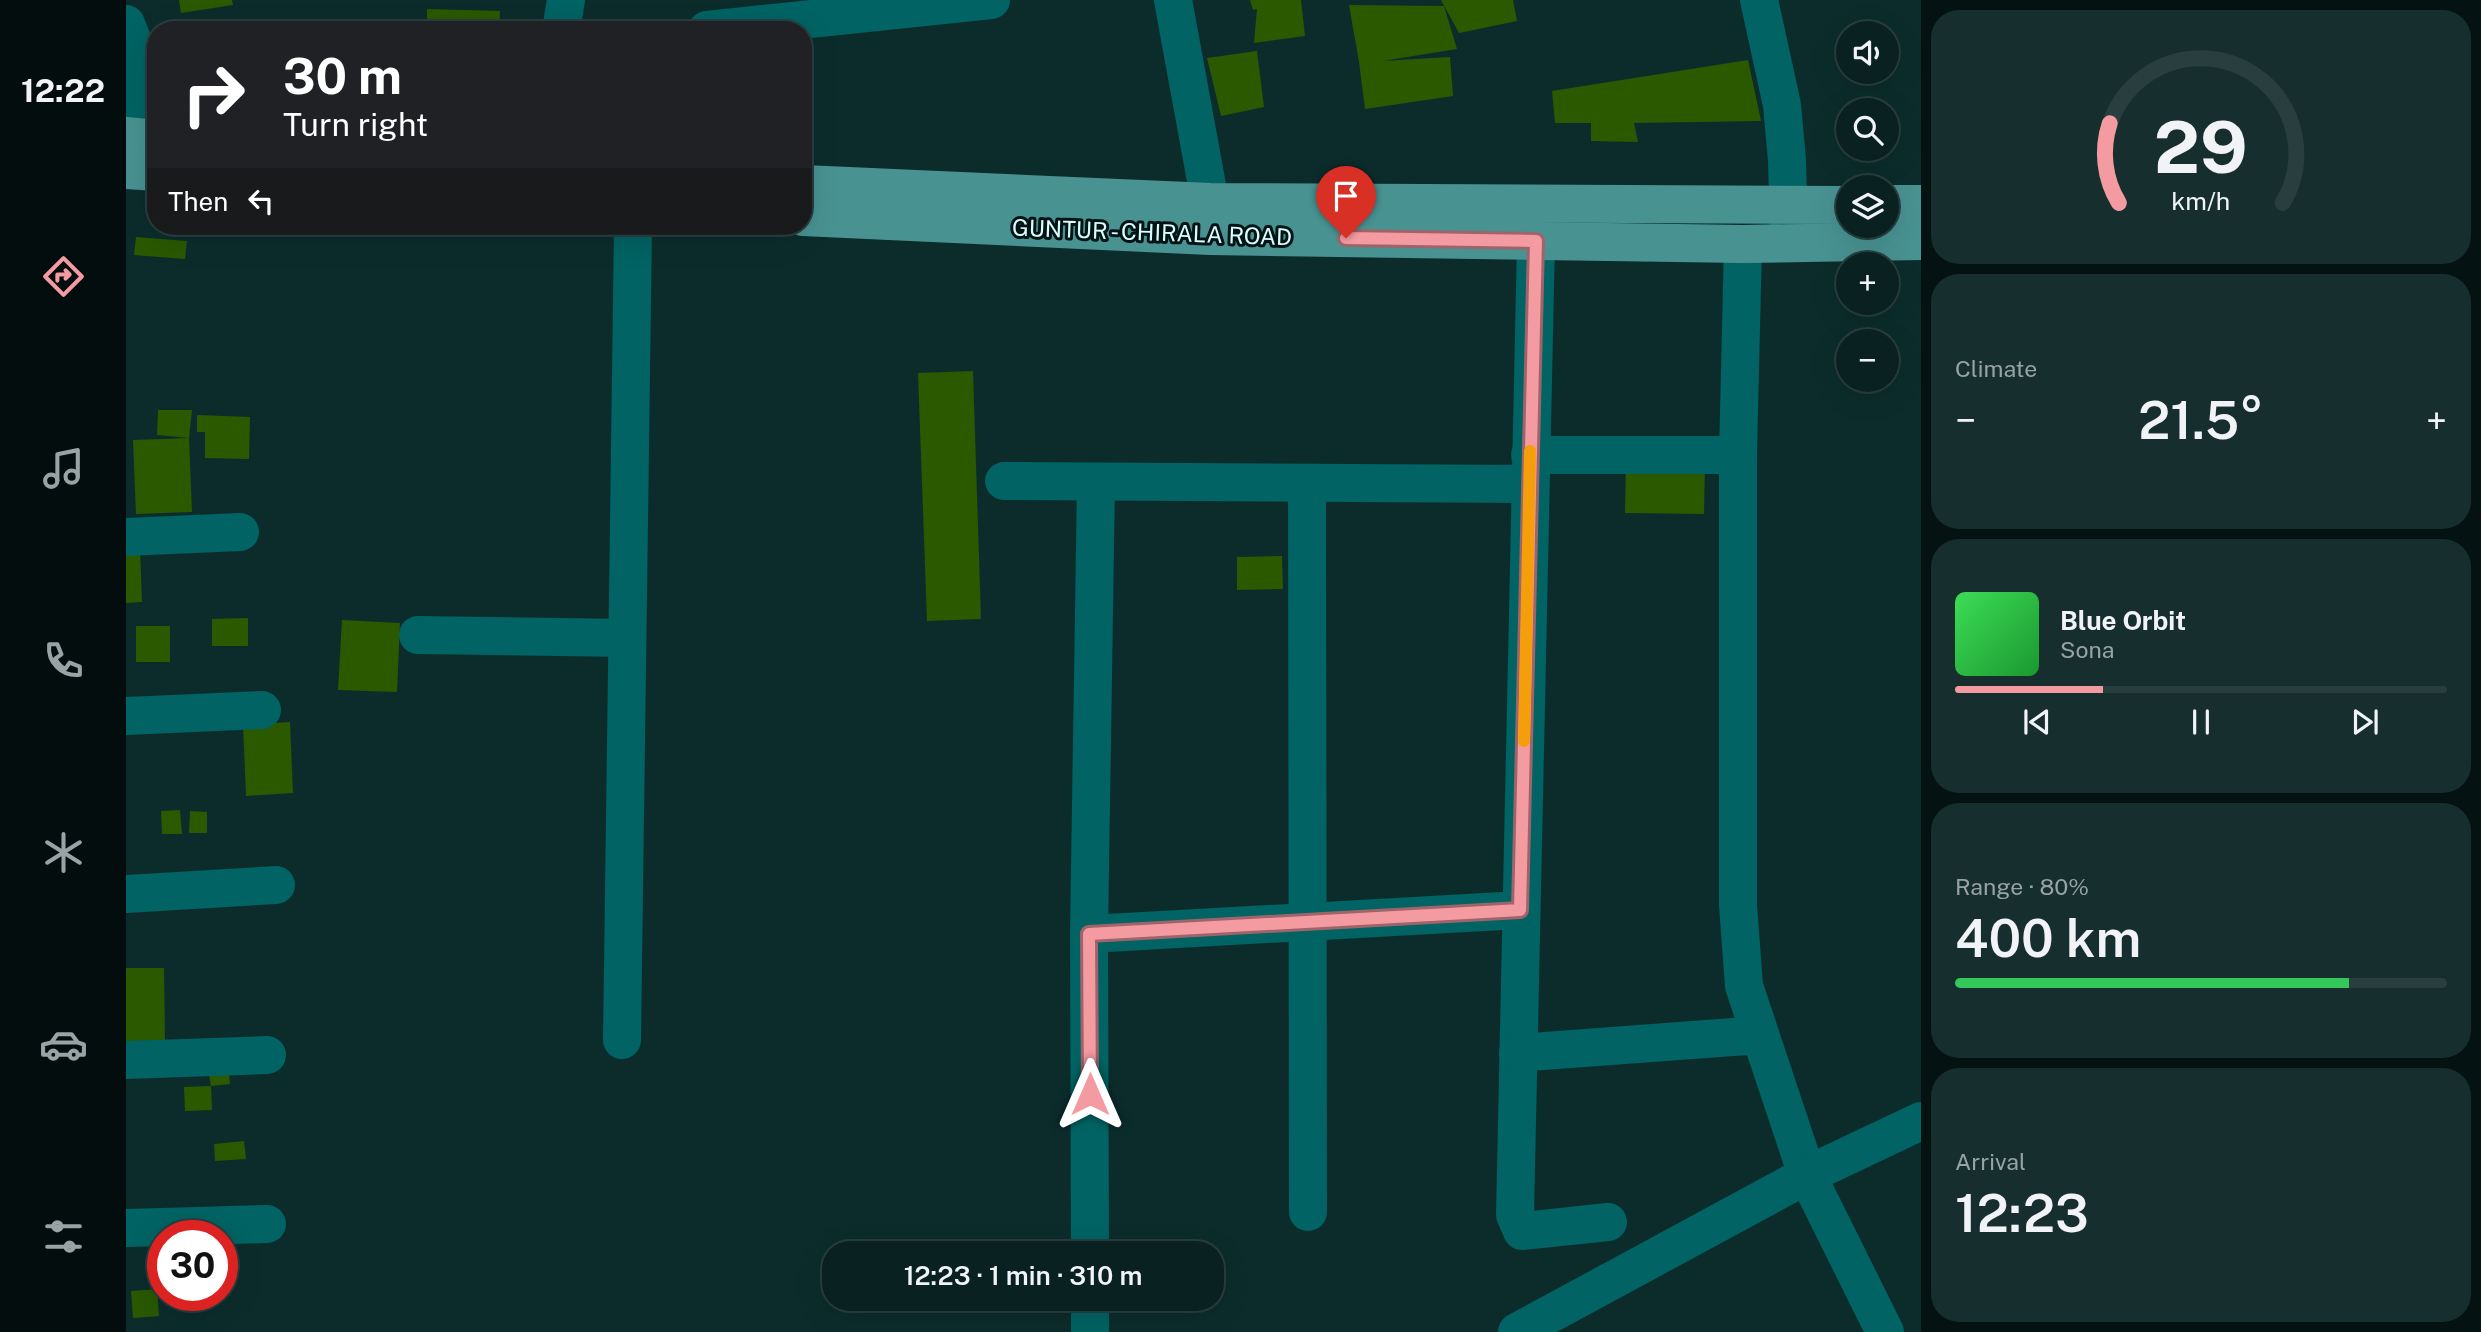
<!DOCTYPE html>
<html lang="en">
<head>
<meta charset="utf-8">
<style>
  body { margin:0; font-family:"Public Sans",sans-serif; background:#172e2e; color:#f1f3f6; height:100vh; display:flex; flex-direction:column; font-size:26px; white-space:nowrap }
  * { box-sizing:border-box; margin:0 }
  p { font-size:23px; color:#99a3a5 }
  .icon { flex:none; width:38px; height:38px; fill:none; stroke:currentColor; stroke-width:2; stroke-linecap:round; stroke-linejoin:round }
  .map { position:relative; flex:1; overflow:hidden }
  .panel { display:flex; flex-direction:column; gap:10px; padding:10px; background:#051212; width:560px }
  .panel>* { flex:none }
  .hud { position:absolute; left:21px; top:21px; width:665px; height:214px; border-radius:28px; box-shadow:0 7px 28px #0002,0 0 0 2px #293e3f; background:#202124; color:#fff; overflow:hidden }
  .tools { position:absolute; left:1710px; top:21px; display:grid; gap:14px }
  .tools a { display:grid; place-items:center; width:63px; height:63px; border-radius:50%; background:#092121; box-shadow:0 7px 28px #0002,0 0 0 2px #293e3f; font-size:35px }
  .speed { position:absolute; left:21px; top:1220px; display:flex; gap:14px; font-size:35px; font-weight:700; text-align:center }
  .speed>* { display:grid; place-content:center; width:91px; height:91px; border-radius:50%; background:#092121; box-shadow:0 7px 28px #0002,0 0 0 2px #293e3f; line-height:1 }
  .speed .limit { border:10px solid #d22; background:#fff; color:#111 }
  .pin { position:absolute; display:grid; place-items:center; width:60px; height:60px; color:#fff; margin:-72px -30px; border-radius:50% 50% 50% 0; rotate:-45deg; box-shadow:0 0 7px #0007 }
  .pin .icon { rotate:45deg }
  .me { position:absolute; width:77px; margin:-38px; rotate:0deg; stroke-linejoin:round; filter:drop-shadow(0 0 5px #0008) }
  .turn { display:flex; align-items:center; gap:24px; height:147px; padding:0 21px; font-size:32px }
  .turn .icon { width:91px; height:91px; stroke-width:2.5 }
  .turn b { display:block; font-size:49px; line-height:60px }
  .then { display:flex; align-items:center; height:66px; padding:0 21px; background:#0003; gap:14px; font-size:26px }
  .big { font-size:52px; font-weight:600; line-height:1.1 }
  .panel .card { flex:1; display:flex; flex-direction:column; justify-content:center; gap:10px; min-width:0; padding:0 24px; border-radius:28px; background:#172e2e }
  .panel .dial { align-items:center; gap:0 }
  .dial svg { height:182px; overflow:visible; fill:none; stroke:#293e3f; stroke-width:7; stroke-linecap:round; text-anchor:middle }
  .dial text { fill:#f1f3f6; stroke:none }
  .song { display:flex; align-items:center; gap:21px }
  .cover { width:84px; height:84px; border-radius:10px; background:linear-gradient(135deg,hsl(130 70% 55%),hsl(130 70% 35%)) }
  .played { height:7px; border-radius:4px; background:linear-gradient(90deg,#f49aa1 30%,#293e3f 30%) }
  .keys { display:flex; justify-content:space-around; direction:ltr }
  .heat { display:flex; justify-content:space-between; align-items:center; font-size:38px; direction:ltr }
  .charge { height:10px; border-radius:5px; background:linear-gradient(90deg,#34c759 80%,#293e3f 0) }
  .trip { position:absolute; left:696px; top:1241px; width:402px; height:70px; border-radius:28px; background:#092121; box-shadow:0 7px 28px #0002,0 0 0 2px #293e3f; font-weight:600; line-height:70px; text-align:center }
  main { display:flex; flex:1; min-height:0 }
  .dock { display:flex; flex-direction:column; width:126px; justify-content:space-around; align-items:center; background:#040d0d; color:#99a3a5 }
  .dock .icon { width:49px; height:49px }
  .dock .active { color:#f49aa1 }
  .dock b { font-size:32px; color:#f1f3f6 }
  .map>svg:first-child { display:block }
</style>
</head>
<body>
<main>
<nav class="dock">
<b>12:22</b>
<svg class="icon active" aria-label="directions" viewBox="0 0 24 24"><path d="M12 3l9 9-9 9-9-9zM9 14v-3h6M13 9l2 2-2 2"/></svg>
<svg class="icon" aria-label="music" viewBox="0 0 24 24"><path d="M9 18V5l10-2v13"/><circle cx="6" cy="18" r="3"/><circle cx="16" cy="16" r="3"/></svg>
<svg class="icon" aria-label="phone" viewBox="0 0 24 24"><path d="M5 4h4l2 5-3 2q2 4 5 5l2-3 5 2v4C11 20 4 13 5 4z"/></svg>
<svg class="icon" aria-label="climate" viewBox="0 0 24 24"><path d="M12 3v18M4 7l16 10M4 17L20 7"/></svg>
<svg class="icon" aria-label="car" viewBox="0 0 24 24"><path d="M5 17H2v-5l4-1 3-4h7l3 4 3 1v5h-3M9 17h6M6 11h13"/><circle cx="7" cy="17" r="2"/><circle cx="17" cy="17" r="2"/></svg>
<svg class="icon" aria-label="filters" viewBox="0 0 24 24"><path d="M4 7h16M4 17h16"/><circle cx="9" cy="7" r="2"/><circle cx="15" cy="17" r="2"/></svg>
</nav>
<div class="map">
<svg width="1795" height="1332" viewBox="0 0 1795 1332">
  <rect width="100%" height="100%" fill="#0c2c2c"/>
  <g fill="#2a5900">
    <polygon points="53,0 106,0 107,5 55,13"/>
    <polygon points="1124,0 1175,0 1179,36 1128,43 1131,9 1127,10"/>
    <polygon points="1315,0 1387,0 1391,21 1333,33"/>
    <polygon points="1223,5 1318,6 1331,49 1256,61 1324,57 1327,96 1239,109 1233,62"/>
    <polygon points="301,9 374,11 373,30 301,30"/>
    <polygon points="1131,51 1138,107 1095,116 1081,58"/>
    <polygon points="1622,60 1635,121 1508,123 1512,142 1465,141 1465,123 1429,123 1426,91"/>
    <polygon points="682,74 684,116 677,116 677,75"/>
    <polygon points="10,237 61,241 59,259 8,255"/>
    <polygon points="847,371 855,619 801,621 792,373"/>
    <polygon points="32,410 66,410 63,438 66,512 10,514 7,440 63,438 31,435"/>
    <polygon points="71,415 124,417 123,459 79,458 79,432 71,432"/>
    <polygon points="1500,460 1579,461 1578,514 1499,513"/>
    <polygon points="0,549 14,549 16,602 0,603"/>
    <polygon points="1156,556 1157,589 1111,590 1111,557"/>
    <polygon points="122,618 122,646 86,646 86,619"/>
    <polygon points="216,620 274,623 271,692 212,690"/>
    <rect x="10" y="626" width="34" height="36"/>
    <polygon points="164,722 167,793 120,796 117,725"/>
    <polygon points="54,810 56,834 36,834 35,811"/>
    <polygon points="64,811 81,812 81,833 63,833"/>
    <polygon points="0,968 38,968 39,1045 0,1046"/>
    <polygon points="103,1073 104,1084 85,1086 83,1075"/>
    <polygon points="85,1086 86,1110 59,1111 58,1087"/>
    <polygon points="118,1141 120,1159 89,1161 88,1144"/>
    <polygon points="31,1289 33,1316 7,1318 5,1291"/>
  </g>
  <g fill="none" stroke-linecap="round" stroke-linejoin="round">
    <g stroke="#016363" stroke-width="38">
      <polyline points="1047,0 1084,202"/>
      <polyline points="1633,0 1656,105 1661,160 1663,238"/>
      <path d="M 0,24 C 18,63 10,96 4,137"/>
      <polyline points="435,30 440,0"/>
      <polyline points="581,30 865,0"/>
      <polyline points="1410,241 1389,1215 1396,1231 1482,1222"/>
      <polyline points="1617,244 1612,455 1612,905 1618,986 1681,1175 1759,1332"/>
      <polyline points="1404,455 1612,455"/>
      <polyline points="878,481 1404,484"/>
      <polyline points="1181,483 1182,1212"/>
      <polyline points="0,537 114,532"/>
      <polyline points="292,635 501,638"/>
      <polyline points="0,716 136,710"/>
      <polyline points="0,894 150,885"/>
      <polyline points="963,934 1394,910"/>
      <polyline points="496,1040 507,226"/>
      <polyline points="1392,1053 1634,1035"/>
      <polyline points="0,1060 141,1055"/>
      <polyline points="0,1228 141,1224"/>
      <polyline points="964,1253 963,934 970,482"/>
      <polyline points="964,1298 964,1332"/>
      <polyline points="1391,1332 1681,1175 1795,1121"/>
    </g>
    <g stroke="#499292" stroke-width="38">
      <polyline points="0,136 30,139"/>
      <polyline points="0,170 30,172"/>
      <polyline points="677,184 1084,202 1722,205"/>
      <polyline points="1760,204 1795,204"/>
      <polyline points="677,217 1084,236 1617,244 1795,241"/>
    </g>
  </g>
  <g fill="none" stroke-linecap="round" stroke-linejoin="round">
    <g stroke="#9f6469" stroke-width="18">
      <polyline id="route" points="964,1094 963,934 1394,910 1410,241 1220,238"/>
    </g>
    <use href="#route" stroke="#f49aa1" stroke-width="12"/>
    <polyline stroke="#f59e0b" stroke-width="12" points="1398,741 1404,451"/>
  </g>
  <g text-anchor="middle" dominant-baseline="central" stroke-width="6" stroke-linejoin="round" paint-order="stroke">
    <g font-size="23" fill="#d9fdfd" stroke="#011314">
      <text transform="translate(1026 232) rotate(2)">GUNTUR - CHIRALA ROAD</text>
    </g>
  </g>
</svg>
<div class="tools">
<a><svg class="icon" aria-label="sound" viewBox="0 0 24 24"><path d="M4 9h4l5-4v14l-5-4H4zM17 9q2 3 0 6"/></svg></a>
<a><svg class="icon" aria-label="search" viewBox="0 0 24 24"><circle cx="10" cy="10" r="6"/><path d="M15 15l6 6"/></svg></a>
<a><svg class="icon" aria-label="layers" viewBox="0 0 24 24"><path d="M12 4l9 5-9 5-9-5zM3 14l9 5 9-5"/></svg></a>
<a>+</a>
<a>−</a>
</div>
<div class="speed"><div class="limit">30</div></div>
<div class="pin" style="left:1220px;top:238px;background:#d93025"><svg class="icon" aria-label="arrive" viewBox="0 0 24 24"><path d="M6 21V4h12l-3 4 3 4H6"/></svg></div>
<svg class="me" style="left:964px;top:1094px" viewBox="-20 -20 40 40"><path d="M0-17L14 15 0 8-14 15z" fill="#f49aa1" stroke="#fff" stroke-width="4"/></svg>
<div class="trip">12:23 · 1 min · 310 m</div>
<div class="hud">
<div class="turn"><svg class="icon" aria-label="right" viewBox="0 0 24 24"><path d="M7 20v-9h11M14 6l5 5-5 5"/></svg><div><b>30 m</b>Turn right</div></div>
<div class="then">Then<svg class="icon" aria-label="left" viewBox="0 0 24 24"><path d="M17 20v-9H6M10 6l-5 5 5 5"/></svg></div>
</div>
</div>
<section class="panel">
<div class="card dial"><svg viewBox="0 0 100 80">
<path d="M14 69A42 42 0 1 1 86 69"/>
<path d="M14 69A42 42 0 0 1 10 34" stroke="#f49aa1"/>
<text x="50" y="56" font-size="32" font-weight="700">29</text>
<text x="50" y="72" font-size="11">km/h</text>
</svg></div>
<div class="card"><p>Climate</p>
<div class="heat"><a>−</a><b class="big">21.5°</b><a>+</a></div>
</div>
<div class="card">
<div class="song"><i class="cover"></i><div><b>Blue Orbit</b><p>Sona</p></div></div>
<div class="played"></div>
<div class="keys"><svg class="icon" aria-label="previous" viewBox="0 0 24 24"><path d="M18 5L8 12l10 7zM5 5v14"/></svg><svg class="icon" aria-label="pause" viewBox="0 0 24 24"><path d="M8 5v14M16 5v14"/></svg><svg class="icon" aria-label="next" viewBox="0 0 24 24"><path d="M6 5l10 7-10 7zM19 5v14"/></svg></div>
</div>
<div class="card"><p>Range · 80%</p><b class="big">400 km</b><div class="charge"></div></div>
<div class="card"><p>Arrival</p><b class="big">12:23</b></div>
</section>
</main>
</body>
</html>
